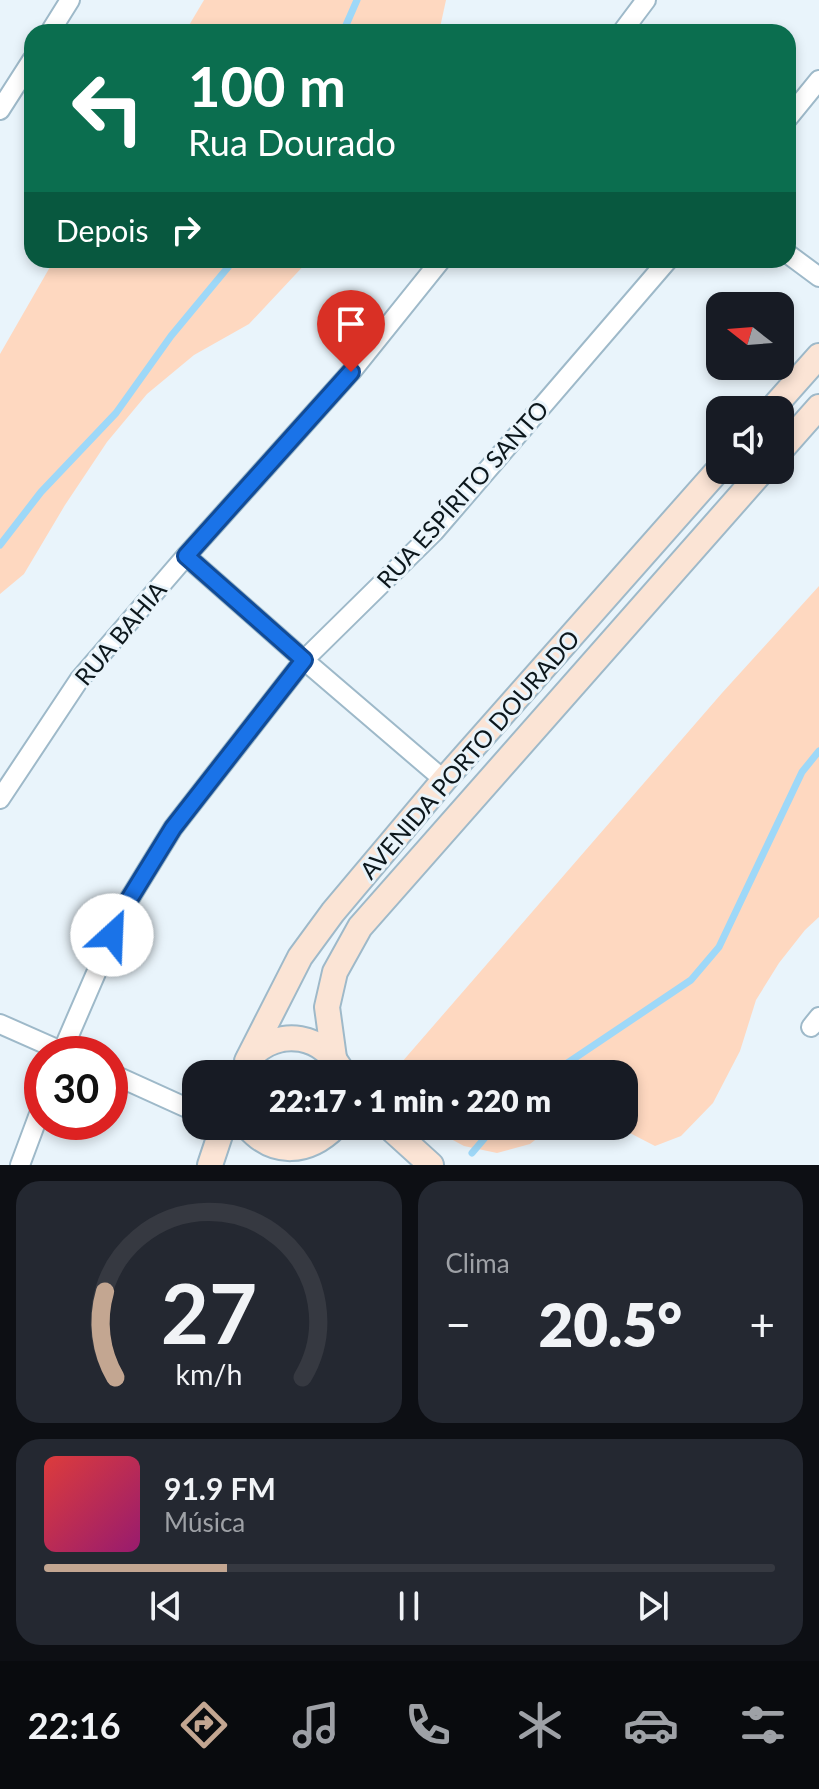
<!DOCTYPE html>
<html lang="pt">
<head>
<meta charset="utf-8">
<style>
  body { margin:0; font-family:Lato,sans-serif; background:#242831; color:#f1f3f6; height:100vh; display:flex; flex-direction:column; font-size:30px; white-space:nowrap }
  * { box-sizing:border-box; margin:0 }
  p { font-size:26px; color:#9ea1a6 }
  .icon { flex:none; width:44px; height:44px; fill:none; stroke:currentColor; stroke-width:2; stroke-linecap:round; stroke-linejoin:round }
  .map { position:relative; height:1165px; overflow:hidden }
  .details { display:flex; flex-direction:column; gap:16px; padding:16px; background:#0d0f14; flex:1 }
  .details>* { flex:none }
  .banner { position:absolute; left:24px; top:24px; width:772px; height:244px; border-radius:24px; box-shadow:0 4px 12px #0003; background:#0b6e4f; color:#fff; overflow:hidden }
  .needle { width:52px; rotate:287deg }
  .fabs { position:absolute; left:706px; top:292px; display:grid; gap:16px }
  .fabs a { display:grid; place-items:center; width:88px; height:88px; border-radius:16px; background:#171b24; box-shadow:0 4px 12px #0003; font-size:40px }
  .speed { position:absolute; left:24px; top:1036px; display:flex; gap:16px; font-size:40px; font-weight:700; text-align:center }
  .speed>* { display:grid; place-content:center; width:104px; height:104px; border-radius:50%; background:#171b24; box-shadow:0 4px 12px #0003; line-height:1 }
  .speed .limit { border:12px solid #d22; background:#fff; color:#111 }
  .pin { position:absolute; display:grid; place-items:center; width:68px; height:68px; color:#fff; margin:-82px -34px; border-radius:50% 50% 50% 0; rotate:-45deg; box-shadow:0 0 8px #0007 }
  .pin .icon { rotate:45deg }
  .me { position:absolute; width:88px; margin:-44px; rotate:25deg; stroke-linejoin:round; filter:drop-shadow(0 0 6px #0008) }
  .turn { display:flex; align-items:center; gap:28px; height:168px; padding:0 32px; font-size:36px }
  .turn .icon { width:104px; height:104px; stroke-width:2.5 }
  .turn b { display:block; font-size:56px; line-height:68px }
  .then { display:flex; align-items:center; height:76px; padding:0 32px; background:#0003; gap:16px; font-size:30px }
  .big { font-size:60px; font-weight:800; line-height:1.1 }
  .details .card { flex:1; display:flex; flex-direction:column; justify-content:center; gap:12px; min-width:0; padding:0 28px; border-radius:24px; background:#242831 }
  .details .dial { align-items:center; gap:0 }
  .dial svg { height:208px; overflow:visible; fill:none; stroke:#363941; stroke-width:7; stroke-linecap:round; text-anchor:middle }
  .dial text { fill:#f1f3f6; stroke:none }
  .song { display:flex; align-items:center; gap:24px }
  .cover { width:96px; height:96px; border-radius:12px; background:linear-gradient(135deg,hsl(0 70% 55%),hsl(320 70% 35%)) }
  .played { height:8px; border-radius:4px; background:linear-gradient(90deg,#c3a691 25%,#363941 25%) }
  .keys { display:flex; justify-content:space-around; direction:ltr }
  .heat { display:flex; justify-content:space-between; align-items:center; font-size:44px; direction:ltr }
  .details .tiles { flex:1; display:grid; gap:16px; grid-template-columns:1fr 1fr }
  .card:last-child { grid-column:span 2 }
  .trip { position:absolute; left:182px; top:1060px; width:456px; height:80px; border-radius:24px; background:#171b24; box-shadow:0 4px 12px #0003; font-weight:800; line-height:80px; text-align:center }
  .tab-bar { display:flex; height:128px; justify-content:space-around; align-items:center; background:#090b0e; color:#9ea1a6 }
  .tab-bar .icon { width:56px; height:56px }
  .tab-bar .current { color:#c3a691 }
  .tab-bar b { font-size:36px; color:#f1f3f6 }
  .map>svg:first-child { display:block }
</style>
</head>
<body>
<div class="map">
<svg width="819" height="1165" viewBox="0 0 819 1165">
  <rect width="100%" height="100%" fill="#e9f4fb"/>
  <g fill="#fed8c0">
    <polygon points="204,0 446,0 439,32 185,32"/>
    <polygon points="54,260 309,260 249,324 194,355 147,394 107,442 65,505 24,574 0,594 0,354"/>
    <polygon points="819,586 819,917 805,930 779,963 756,1000 740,1051 713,1103 681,1136 655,1146 624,1130 610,1126 624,1126 624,1074 397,1074 395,1070 722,693"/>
    <polygon points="433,1126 553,1126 530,1144 497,1153 464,1146 436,1131"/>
  </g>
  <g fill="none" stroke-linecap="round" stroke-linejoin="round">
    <g stroke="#9ed8f8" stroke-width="7">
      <polyline points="343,32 357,0"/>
      <polyline points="0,545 41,492 116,413 171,336 234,260"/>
      <polyline points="551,1074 691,980 719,947 802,772 819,751"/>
      <polyline points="472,1153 495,1126"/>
    </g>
    <g stroke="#9eb9c9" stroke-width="22">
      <g id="street">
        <polyline points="50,32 70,0"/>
        <polyline points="622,32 646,0"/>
        <polyline points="0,110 32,60"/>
        <polyline points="788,118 819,80"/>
        <polyline points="788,254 819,277"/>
        <polyline points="186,556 304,660 444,780"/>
        <polyline points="0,799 79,680 186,556 351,372 441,260"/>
        <polyline points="0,1024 68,1054"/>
        <polyline points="811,1027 819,1017"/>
        <polyline points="61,1054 125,906 173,828 304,660 434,532 668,260"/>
        <polyline points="110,1073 196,1112"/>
        <polyline points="20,1165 42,1106"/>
      </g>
    </g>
    <g stroke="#9eb9c9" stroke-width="28">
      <g id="secondary">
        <polyline points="771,410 819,356"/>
        <polyline points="780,451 819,407"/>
        <path d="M 249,1058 C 279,1026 325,1034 343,1074"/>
        <polyline points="334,1058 327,1007 335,972 360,927 763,470"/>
        <polyline points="247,1061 300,957 333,912 444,780 720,468"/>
        <path d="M 247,1126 C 274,1157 308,1154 336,1126"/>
        <polyline points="388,1126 431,1165"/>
        <polyline points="210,1165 223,1126"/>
      </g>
    </g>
    <use href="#street" stroke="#fff" stroke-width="18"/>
    <use href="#secondary" stroke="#fbe4d5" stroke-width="24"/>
  </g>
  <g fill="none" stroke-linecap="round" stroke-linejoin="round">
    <g stroke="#114b97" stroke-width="20">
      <polyline id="route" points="112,935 125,906 173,828 304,660 186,556 351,372"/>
    </g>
    <use href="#route" stroke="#1a73e8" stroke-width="14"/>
  </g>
  <g text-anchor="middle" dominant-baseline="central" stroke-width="6" stroke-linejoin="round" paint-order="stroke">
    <g font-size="24" fill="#0c171c" stroke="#e9f4fb">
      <text transform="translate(462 494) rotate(-48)">RUA ESPÍRITO SANTO</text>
      <text transform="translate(120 633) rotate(-50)">RUA BAHIA</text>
      <text transform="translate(469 754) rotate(-49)">AVENIDA PORTO DOURADO</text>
    </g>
  </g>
</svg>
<div class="fabs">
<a><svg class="needle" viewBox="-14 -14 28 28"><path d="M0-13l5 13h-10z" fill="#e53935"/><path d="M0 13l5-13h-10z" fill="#9ea1a6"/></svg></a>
<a><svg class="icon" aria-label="sound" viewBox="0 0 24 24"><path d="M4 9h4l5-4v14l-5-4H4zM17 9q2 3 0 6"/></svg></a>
</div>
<div class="speed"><div class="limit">30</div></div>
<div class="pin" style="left:351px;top:372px;background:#d93025"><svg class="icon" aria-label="arrive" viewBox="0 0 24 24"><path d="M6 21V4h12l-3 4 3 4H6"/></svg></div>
<svg class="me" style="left:112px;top:935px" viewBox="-20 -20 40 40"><circle r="19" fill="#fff"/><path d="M0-13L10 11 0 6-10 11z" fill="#1a73e8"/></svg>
<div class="trip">22:17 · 1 min · 220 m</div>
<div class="banner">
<div class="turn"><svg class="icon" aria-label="left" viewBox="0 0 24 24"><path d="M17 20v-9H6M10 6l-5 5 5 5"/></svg><div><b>100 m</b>Rua Dourado</div></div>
<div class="then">Depois<svg class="icon" aria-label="right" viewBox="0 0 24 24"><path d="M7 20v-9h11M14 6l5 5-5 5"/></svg></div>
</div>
</div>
<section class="details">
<div class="tiles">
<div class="card dial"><svg viewBox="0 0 100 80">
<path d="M14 69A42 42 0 1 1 86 69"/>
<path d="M14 69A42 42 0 0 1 10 36" stroke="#c3a691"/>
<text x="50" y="56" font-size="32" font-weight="700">27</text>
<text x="50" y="72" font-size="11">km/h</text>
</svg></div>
<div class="card"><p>Clima</p>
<div class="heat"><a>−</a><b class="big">20.5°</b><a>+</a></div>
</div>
<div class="card">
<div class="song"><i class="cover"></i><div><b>91.9 FM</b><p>Música</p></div></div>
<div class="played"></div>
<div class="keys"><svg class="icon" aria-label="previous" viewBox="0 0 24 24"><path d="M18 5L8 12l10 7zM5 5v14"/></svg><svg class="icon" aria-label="pause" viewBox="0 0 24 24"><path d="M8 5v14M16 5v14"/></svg><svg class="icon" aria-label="next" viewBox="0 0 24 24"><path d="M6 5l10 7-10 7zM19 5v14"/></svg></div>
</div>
</div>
</section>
<nav class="tab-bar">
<b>22:16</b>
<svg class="icon current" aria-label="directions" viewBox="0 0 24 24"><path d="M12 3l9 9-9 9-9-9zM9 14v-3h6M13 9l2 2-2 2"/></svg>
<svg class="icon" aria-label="music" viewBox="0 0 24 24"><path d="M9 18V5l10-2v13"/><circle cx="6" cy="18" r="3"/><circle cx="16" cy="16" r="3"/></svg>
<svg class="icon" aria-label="phone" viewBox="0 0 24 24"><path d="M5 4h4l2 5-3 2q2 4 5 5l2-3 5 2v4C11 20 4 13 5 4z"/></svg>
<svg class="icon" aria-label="climate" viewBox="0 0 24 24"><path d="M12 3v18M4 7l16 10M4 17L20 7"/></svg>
<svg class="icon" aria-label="car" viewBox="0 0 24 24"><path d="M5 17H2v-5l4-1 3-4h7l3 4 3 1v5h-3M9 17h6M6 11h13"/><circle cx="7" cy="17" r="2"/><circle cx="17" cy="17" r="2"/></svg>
<svg class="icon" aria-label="filters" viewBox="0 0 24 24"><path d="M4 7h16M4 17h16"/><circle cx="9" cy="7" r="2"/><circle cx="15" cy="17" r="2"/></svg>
</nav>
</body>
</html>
